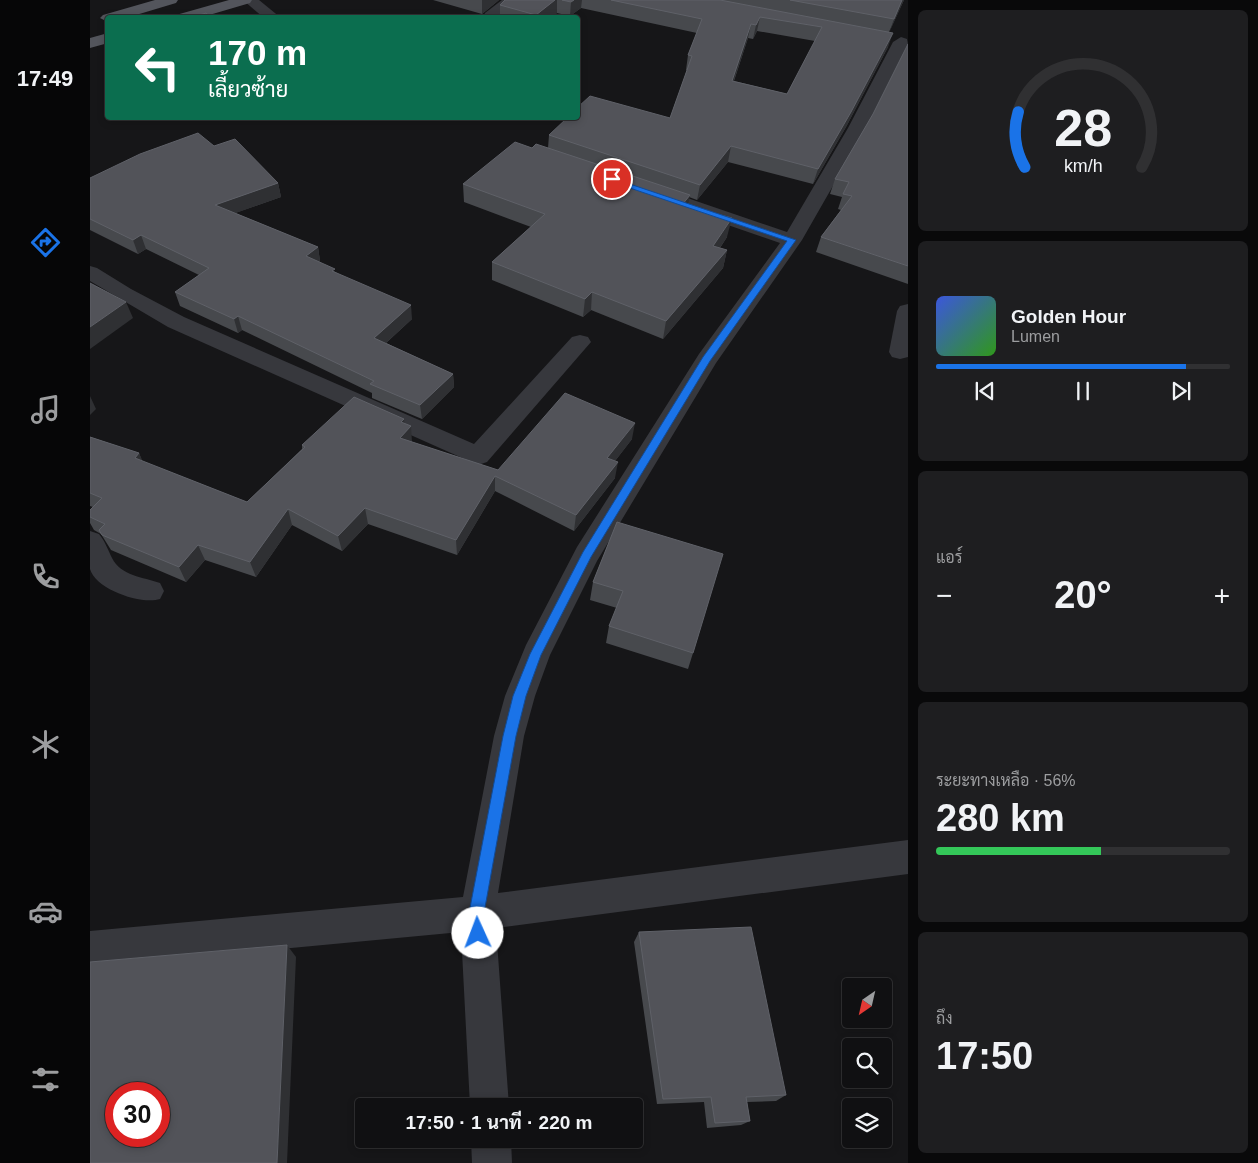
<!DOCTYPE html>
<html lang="th">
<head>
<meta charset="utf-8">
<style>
  body { margin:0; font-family:Arial,Sarabun,sans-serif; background:#1e1e20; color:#f1f3f6; height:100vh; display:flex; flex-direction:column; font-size:19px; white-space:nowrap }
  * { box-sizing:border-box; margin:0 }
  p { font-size:16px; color:#9c9d9f }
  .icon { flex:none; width:28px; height:28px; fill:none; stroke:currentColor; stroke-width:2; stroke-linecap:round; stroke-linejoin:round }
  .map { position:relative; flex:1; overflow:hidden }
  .side { display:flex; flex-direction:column; gap:10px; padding:10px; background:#09090a; width:350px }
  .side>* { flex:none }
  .guide { position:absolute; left:15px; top:15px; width:475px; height:105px; border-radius:5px; box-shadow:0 2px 8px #0003,0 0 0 1px #303032; background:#0b6e4f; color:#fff; overflow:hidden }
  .needle { width:32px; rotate:214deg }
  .controls { position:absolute; left:752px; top:978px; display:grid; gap:10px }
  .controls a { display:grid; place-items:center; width:50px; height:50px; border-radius:5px; background:#101012; box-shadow:0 2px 8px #0003,0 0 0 1px #303032; font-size:25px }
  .speed { position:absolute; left:15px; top:1082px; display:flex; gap:10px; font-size:25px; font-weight:700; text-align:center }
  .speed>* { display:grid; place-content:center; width:65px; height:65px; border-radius:50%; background:#101012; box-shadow:0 2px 8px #0003,0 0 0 1px #303032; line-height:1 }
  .speed .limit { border:8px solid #d22; background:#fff; color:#111 }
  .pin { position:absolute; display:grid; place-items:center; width:42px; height:42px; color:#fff; margin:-21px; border:2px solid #fff; border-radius:50%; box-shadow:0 1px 5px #0007 }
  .me { position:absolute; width:55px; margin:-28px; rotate:358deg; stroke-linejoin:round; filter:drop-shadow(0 0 4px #0008) }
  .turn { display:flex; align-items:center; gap:18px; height:105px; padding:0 20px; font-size:22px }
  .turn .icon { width:65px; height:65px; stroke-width:2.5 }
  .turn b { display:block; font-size:35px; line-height:42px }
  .big { font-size:38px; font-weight:700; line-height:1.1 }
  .side .card { flex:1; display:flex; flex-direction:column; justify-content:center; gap:8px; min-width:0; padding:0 18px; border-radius:8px; background:#1e1e20 }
  .side .dial { align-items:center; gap:0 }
  .dial svg { height:130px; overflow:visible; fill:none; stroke:#303032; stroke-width:7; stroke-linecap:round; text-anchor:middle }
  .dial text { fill:#f1f3f6; stroke:none }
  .song { display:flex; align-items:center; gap:15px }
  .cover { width:60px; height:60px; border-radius:8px; background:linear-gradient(135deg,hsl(230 70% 55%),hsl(110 70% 35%)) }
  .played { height:5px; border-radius:2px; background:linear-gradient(90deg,#1a73e8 85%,#303032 85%) }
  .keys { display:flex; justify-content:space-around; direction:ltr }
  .heat { display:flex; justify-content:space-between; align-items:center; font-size:28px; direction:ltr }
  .charge { height:8px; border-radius:4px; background:linear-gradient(90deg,#34c759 56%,#303032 0) }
  .trip { position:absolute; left:265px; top:1098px; width:288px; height:50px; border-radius:5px; background:#101012; box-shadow:0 2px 8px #0003,0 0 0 1px #303032; font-weight:700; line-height:50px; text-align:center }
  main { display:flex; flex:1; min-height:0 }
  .menu { display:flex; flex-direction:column; width:90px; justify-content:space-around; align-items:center; background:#060607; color:#9c9d9f }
  .menu .icon { width:35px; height:35px }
  .menu .selected { color:#1a73e8 }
  .menu b { font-size:22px; color:#f1f3f6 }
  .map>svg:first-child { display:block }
</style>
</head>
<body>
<main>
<nav class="menu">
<b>17:49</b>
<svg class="icon selected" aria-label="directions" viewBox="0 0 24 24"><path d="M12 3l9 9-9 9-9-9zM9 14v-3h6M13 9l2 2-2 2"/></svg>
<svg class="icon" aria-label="music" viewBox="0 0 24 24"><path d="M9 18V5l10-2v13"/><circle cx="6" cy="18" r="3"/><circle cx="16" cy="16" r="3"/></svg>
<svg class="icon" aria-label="phone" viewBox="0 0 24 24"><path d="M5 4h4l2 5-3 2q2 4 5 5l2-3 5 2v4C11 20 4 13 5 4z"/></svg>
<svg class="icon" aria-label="climate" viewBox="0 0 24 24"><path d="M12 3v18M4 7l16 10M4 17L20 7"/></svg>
<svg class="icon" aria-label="car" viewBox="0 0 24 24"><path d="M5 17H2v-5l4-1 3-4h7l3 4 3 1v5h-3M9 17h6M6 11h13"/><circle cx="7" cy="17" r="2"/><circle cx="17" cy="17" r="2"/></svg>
<svg class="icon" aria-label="filters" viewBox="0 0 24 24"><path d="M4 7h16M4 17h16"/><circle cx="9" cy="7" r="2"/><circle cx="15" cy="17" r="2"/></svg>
</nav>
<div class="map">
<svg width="818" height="1163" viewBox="0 0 818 1163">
  <rect width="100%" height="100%" fill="#161618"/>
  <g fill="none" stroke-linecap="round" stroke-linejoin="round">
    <g fill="#37383d" fill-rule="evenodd">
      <polygon points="153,0 169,0 191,18 174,18"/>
      <polygon points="412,0 429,0 408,18 393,18 395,13"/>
      <polygon points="811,37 817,39 818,44 776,128 712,240 626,363 507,561 460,655 445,696 434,736 408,893 818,840 818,874 406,928 419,1106 380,1106 371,932 0,967 0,931 373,897 404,736 415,696 436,645 487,547 609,354 690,243 557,197 555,193 557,189 571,189 697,232 758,128 803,42"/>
      <polygon points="0,266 7,268 41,289 94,317 384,444 482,337 490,335 498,337 501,342 397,462 388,465 78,327 0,281"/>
      <polygon points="818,304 818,357 810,359 802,357 799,352 807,311 810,306"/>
      <path d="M 0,531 L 9,534 C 15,541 18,550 22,558 C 31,576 53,577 70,583 L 74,591 L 70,599 C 52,605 6,590 0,569 C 0,558 0,542 0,531 Z"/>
      <polygon points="381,1139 421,1139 422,1163 382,1163"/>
    </g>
    <g fill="#53555c" fill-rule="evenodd">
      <polygon points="65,0 88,0 86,3 36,18 18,18 18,22 10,18 13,15"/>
      <polygon points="139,0 162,0 160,3 109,18 84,18 86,15"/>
      <polygon points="18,33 18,43 0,48 0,38"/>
    </g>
  </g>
  <g fill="#47494d" fill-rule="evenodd">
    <polygon points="343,0 409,0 392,14"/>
    <path d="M 415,0 L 814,0 L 799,32 L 798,47 L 756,127 L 723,184 L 638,162 L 607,200 L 599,197 L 598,206 L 637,237 L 630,248 L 637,250 L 633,268 L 573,339 L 501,310 L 493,317 L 402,280 L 402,262 L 441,227 L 374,202 L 373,184 L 442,148 L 458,148 L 459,135 L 580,118 L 597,70 L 596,70 L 598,55 L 607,33 L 491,8 L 480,16 L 467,13 L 460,18 L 410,18 L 410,5 ZM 667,31 L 725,41 L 697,94 L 644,81 L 658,38 L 663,39 Z"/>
    <polygon points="818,44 818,284 726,252 731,237 751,210 748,209 752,197 740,194 745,179 783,114"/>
    <polygon points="124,146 188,183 191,197 145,213 228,247 230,261 229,262 322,319 296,343 363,374 364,387 332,419 282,398 282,393 152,330 148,333 90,306 85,292 109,275 56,249 48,254 0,230 0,178"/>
    <polygon points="314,419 314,423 322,442 408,470 542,439 525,461 525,478 484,531 405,491 367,555 278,524 252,551 202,525 166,577 115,560 96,582 21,550 11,534 4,530 0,523 0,510 3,507 0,506 0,437 49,453 52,461 157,502 212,449 212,445"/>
    <polygon points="527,522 603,653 598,669 516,643 519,626 527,608 500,600 503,582"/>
    <polygon points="549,932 696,1095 686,1101 657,1102 660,1121 651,1125 617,1128 614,1102 567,1104 544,942"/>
  </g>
  <g fill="#2f3033">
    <polygon points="392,0 409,0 392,14"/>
    <polygon points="465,0 467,0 467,13 460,18 446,18 446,15"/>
    <polygon points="484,0 492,0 491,8 480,16 481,2"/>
    <polygon points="812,0 814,0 799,33 804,19"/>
    <polygon points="670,17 667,31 663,39 666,25"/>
    <polygon points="661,24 658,38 639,95 642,81"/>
    <polygon points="803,33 798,47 756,127 723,184 728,169"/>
    <polygon points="641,146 638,162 607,200 610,185"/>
    <polygon points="188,183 191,197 129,219 125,205"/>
    <polygon points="600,195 597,213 592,205"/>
    <polygon points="642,218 637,237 619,264 623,246"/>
    <polygon points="51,235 56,249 48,254 43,240"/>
    <polygon points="228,247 230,261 219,270 216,256"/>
    <polygon points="637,250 633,268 573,339 576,321"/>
    <polygon points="502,292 501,310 493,317 495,299"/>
    <polygon points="36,302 43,318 0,349 0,327"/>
    <polygon points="321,305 322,319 286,352 284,338"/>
    <polygon points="148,316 152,330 148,333 144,319"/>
    <polygon points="363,374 364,387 332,419 330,405"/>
    <polygon points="0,396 6,409 0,415"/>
    <polygon points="314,419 315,432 321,426 322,442 310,438 311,422"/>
    <polygon points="545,423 542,439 515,474 517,458"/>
    <polygon points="49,453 56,469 45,458"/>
    <polygon points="528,462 525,478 484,531 486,515"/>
    <polygon points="405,476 405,491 367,555 366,540"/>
    <polygon points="275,508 278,524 252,551 248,536"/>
    <polygon points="198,509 202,525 166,577 160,562"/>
    <polygon points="108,545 115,560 96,582 89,567"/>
    <polygon points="197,945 206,957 197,1163 187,1163"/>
  </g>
  <g fill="#525359" stroke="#5f6168" fill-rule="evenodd">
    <polygon points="415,0 465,0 446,15 410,5"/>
    <polygon points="472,0 484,0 481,2"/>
    <path d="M 521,0 L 630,0 L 803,33 L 761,112 L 728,169 L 641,146 L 610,185 L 459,135 L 477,118 L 488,118 L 488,107 L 500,96 L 580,118 L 602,56 L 598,55 L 612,19 ZM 670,17 L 732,27 L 697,94 L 642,81 L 661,24 L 666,25 Z"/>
    <polygon points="700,0 812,0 804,19"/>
    <polygon points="116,13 122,18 99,18"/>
    <polygon points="818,44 818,266 731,237 762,196 753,194 759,182 745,179 783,114"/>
    <polygon points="108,133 124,146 145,139 188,183 125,205 228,247 216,256 245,269 242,271 321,305 284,338 363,374 330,405 280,384 284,381 148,316 144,319 85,292 119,268 51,235 43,240 0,219 0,178 50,154"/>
    <polygon points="425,142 442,148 446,144 600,195 592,205 642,218 623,246 637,250 576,321 502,292 495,299 402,262 455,214 373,184"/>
    <polygon points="0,283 36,302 0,327"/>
    <polygon points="475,393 545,423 517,458 528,462 486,515 405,476 366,540 275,508 248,536 198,509 160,562 108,545 89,567 12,535 9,530 15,524 0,517 0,510 12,498 0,493 0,437 49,453 45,458 157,502 215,447 212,445 264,397 314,419 311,422 321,426 310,438 408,470"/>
    <polygon points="527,522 633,554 603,653 519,626 533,591 503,582"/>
    <polygon points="661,927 696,1095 656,1097 660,1121 625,1123 621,1097 573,1099 549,932"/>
    <path d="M 197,945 L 187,1163 L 0,1163 L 0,962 ZM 26,1094 L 69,1094 L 69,1136 L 26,1136 Z"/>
  </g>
  <polygon fill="#1a73e8" stroke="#114b97" points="519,177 706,240 620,361 501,557 451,655 436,696 426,736 394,913 396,933 394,938 388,940 383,938 379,913 413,736 423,696 440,654 493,552 613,357 697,241 519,181"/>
</svg>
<div class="controls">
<a><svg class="needle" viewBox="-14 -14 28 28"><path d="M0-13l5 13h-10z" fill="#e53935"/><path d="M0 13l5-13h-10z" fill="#9c9d9f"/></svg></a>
<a><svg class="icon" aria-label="search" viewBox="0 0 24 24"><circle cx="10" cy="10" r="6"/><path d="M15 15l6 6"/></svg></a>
<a><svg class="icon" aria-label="layers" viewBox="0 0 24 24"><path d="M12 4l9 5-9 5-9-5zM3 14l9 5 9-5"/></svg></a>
</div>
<div class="speed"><div class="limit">30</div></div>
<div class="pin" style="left:522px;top:179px;background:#d93025"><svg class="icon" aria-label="arrive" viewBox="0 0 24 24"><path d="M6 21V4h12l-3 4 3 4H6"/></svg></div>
<svg class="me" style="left:388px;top:933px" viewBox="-20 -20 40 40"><circle r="19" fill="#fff"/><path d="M0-13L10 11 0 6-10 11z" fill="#1a73e8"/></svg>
<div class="trip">17:50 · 1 นาที · 220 m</div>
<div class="guide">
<div class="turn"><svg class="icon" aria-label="left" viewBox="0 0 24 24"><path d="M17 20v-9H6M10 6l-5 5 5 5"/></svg><div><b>170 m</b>เลี้ยวซ้าย</div></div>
</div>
</div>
<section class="side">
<div class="card dial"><svg viewBox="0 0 100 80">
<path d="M14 69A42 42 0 1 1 86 69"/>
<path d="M14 69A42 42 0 0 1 10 35" stroke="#1a73e8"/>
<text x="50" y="56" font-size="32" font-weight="700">28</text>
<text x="50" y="72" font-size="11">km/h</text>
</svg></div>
<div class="card">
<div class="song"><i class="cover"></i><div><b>Golden Hour</b><p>Lumen</p></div></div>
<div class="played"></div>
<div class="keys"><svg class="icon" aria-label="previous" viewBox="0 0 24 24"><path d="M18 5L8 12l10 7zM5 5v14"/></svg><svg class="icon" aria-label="pause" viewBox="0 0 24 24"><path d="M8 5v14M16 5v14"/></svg><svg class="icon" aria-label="next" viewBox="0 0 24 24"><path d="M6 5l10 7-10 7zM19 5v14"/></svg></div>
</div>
<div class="card"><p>แอร์</p>
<div class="heat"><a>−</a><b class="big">20°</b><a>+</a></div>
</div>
<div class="card"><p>ระยะทางเหลือ · 56%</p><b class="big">280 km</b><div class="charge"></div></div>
<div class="card"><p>ถึง</p><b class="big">17:50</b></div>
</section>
</main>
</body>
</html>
